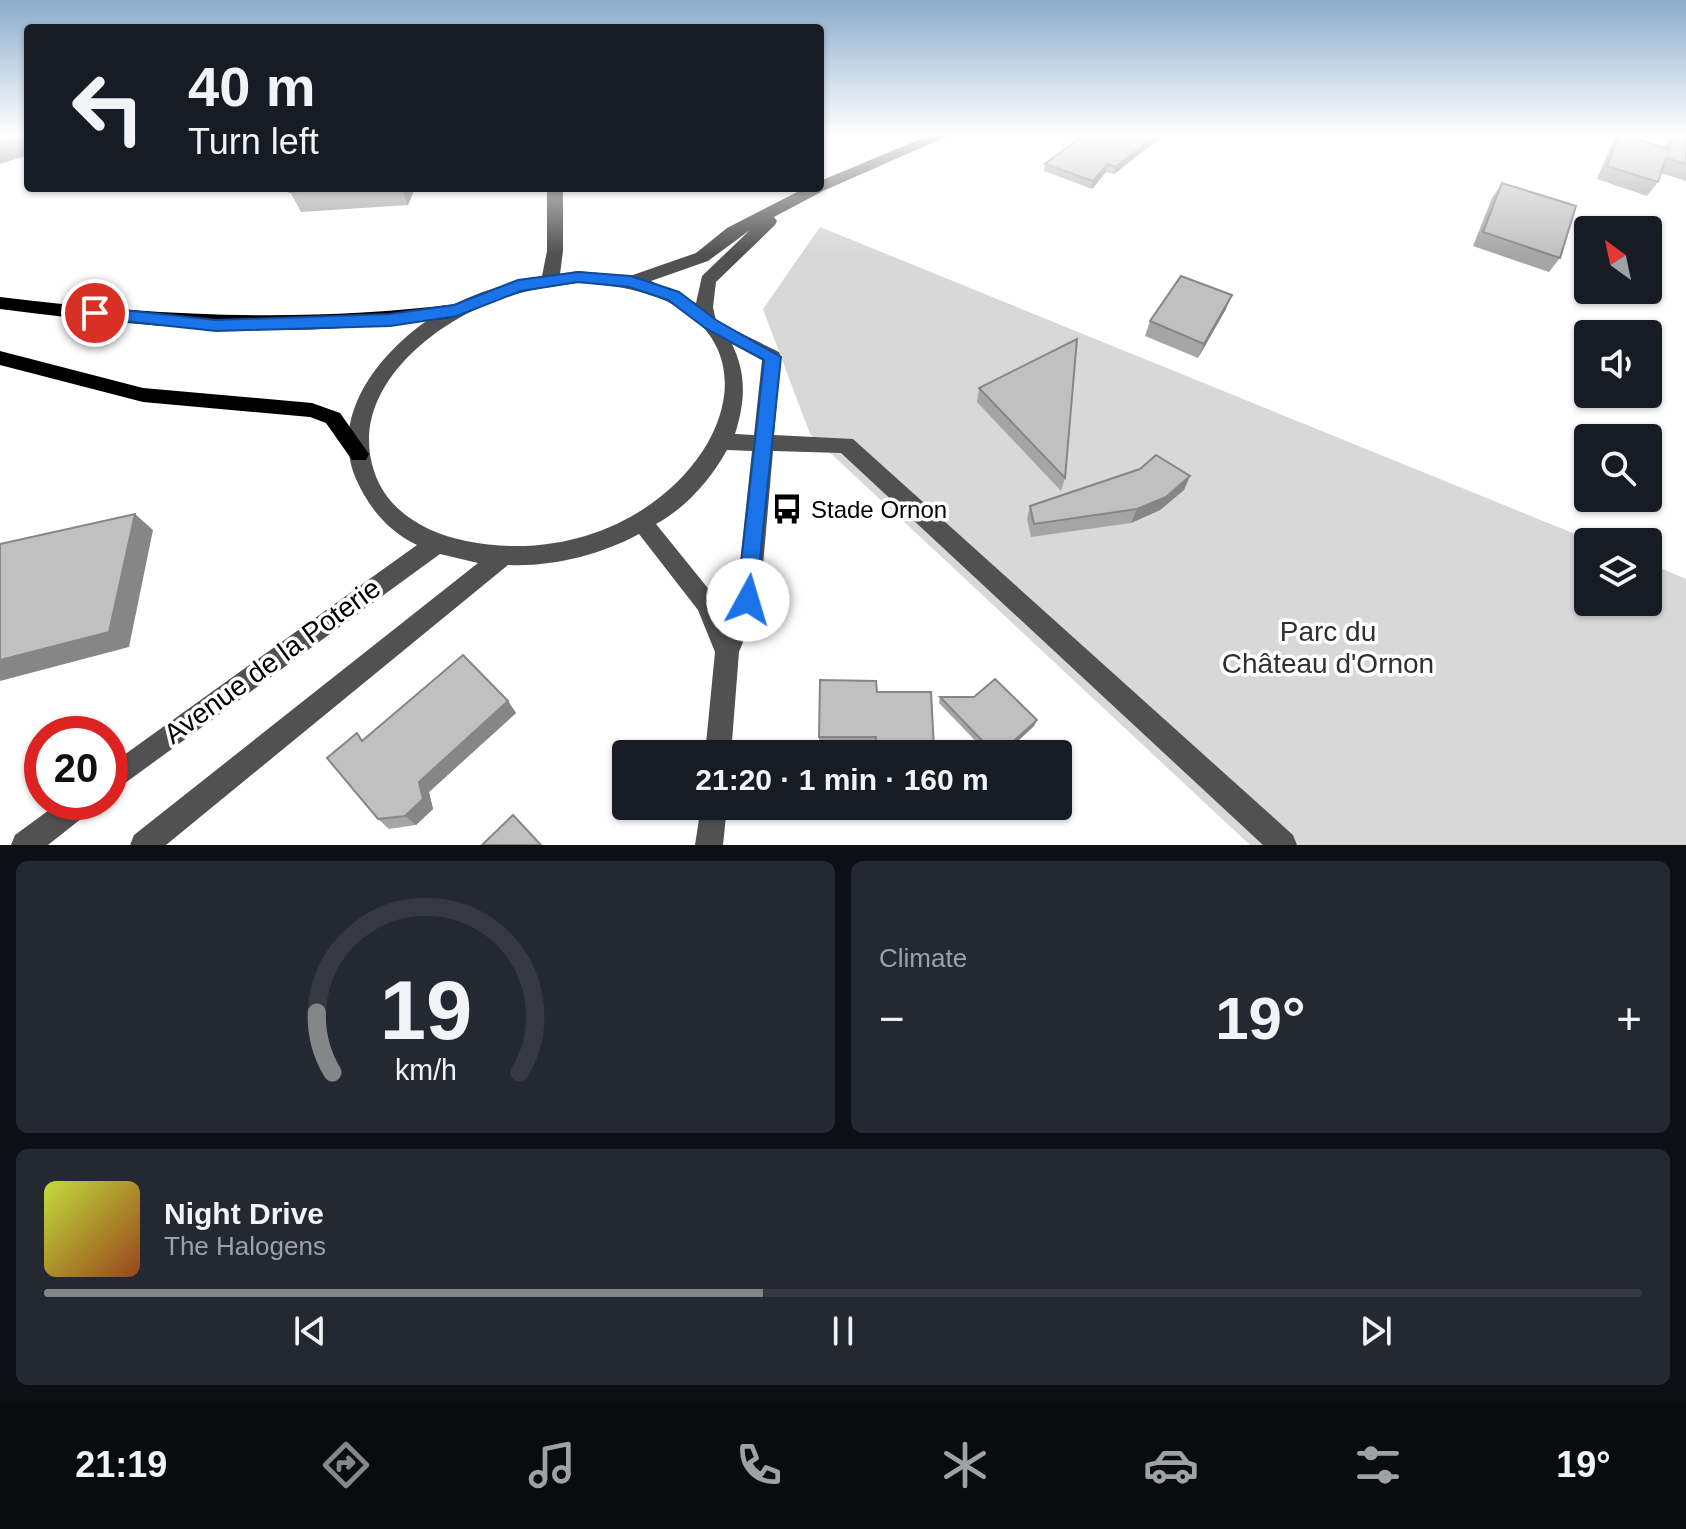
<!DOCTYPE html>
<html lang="en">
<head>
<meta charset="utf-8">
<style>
  body { margin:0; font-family:Arial,sans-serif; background:#242831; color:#f1f3f6; height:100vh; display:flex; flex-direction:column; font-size:30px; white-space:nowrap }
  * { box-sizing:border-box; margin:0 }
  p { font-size:26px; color:#9ea1a6 }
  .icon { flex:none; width:44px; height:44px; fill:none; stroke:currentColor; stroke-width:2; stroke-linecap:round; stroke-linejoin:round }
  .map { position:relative; height:845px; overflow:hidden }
  .details { display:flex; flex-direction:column; gap:16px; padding:16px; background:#0d0f14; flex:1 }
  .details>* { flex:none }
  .banner { position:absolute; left:24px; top:24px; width:800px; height:168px; border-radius:8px; box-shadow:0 2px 6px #0004; background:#171b24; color:#f1f3f6; overflow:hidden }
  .needle { width:52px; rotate:327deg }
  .controls { position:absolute; left:1574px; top:216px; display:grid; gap:16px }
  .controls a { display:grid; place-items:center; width:88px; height:88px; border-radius:8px; background:#171b24; box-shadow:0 2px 6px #0004; font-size:40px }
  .speed { position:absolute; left:24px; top:716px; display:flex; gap:16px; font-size:40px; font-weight:700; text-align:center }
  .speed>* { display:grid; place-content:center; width:104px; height:104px; border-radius:50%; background:#171b24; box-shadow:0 2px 6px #0004; line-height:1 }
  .speed .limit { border:12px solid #d22; background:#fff; color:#111 }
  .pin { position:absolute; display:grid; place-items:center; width:68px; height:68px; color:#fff; margin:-34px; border:4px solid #fff; border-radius:50%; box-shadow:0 2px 8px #0007 }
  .me { position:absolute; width:88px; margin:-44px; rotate:6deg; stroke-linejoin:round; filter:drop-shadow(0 0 6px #0008) }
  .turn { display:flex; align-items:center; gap:28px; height:168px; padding:0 32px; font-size:36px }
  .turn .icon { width:104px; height:104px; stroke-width:2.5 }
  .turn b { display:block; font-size:56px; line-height:68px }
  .big { font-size:60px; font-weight:700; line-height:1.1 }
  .details .card { flex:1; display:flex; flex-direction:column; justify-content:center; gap:12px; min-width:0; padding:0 28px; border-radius:12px; background:#242831 }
  .details .dial { align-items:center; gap:0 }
  .dial svg { height:208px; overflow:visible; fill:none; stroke:#363941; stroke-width:7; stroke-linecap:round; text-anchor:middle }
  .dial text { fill:#f1f3f6; stroke:none }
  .song { display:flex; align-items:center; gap:24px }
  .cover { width:96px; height:96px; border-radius:12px; background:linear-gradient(135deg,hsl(70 70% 55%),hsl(20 70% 35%)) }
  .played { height:8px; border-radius:4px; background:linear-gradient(90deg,#858687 45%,#363941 45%) }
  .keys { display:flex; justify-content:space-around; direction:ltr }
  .heat { display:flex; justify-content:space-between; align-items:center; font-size:44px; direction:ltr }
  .details .tiles { flex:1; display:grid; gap:16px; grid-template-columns:1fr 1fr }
  .card:last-child { grid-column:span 2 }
  .trip { position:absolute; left:612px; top:740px; width:460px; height:80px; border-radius:8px; background:#171b24; box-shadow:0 2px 6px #0004; font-weight:700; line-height:80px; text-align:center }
  .tab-bar { display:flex; height:128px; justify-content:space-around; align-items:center; background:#090b0e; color:#9ea1a6 }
  .tab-bar .icon { width:56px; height:56px }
  .tab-bar .selected { color:#858687 }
  .tab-bar b { font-size:36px; color:#f1f3f6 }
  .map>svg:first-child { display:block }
</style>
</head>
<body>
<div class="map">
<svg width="1686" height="845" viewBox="0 0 1686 845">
  <rect width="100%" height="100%" fill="#fff"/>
  <polygon fill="#d8d8d8" points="820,227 1595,542 1588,542 1588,602 1648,602 1648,563 1686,579 1686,845 1250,845 810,434 763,309"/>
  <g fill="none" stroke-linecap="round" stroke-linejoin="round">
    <g fill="#515151" fill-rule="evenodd">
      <path d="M 930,135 L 950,135 L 823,191 L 774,217 L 777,221 L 775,225 L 716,282 L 713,307 L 716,321 L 779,352 L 781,357 L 774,435 L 853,439 L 1293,835 L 1297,845 L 1263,845 L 841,453 L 773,451 L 760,600 L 739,652 L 731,754 L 705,754 L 715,652 L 698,610 L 639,534 C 601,555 551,567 508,565 L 166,845 L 130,845 L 134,835 L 478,563 L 440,554 L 110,794 L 110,765 L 417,545 C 388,531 369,508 356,479 C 325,407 395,334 455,304 C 482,290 512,283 542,276 L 547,251 L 547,188 L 563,188 L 563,251 L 560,274 L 578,271 L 630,276 L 696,253 L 727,228 L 805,188 L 820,188 L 820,181 ZM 750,230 L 702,276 L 696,303 L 651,281 L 708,261 ZM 578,283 C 853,294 699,588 466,541 C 427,533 387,512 374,471 C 348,392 429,326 495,301 C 522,291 550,286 578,283 ZM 732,344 L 762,360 L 754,435 L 735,434 C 745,402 747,375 732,344 ZM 727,450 L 752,451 L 736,600 L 727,623 L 715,597 L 656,524 C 687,507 710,480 727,450 Z"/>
      <polygon points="60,802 95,802 91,811 48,845 11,845 15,835"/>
      <polygon points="701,806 727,806 723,845 695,845"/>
    </g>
    <g fill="#000" fill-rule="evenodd">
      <path d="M 0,297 C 153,316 303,323 457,304 L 466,310 C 458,321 433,319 420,321 C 280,339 139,327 0,309 Z"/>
      <polygon points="0,351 143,388 312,403 340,413 369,454 366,460 352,460 326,423 310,417 143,402 0,365"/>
    </g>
  </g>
  <g fill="#a5a5a5">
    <polygon points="1164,135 1114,174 1106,172 1092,189 1044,171 1045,164"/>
    <polygon points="1618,135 1664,147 1669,135 1686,135 1686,181 1661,173 1658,182 1647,196 1597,179 1610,147"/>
    <polygon points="1502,183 1560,258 1549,272 1473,246 1492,198"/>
    <polygon points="292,188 415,188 408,205 301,212 290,192"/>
    <polygon points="1226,309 1198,358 1145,336 1150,321"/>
    <polygon points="979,388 1065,478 1061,491 977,402"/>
    <polygon points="1190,476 1184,490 1160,510 1131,523 1031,537 1027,519 1030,506"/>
    <polygon points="877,692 934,749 933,754 875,754 875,748 819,747 819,737"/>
    <polygon points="940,697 974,697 1037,720 1034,726 1004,754 988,754 939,703"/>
    <polygon points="508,701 516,713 429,792 433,809 416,825 389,829 378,819"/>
  </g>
  <g fill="#868686">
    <polygon points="1156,135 1164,135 1114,174 1116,167"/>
    <polygon points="28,136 28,155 0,164 0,145"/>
    <polygon points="1108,164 1106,172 1092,189 1093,181"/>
    <polygon points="401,188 415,188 408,205"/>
    <polygon points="1232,295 1226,309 1198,358 1204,344"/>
    <polygon points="1190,476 1184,490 1160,510 1131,523 1137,509"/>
    <polygon points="135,514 153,530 129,647 0,681 0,660"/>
    <polygon points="508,701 516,713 429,792 433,809 416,825 405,816 419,782"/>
    <polygon points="1037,720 1034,726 1004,754 999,754"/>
  </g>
  <g fill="#c0c0c0" stroke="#868686" stroke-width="2">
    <polygon points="0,135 28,135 28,136 0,145"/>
    <polygon points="1084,135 1156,135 1116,167 1108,164 1093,181 1045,164"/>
    <polygon points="1619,135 1624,135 1668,149 1674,135 1686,135 1686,164 1666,158 1658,182 1607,166"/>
    <polygon points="1502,183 1576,206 1560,258 1483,232"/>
    <polygon points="292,188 355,188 290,192"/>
    <polygon points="1181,276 1232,295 1204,344 1150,321"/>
    <polygon points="1077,339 1065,478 979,388"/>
    <polygon points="1156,455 1190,476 1166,497 1137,509 1034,524 1030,506 1140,469"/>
    <polygon points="135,514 109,632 0,660 0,544"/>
    <polygon points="463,655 508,701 419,782 423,799 405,816 378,819 327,758 357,733 362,741"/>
    <polygon points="995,679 1037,720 999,754 995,754 940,697 974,697"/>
    <polygon points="820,680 876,681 877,692 931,692 934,749 876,748 876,737 819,737"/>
    <polygon points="513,815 541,845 482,845"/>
  </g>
  <linearGradient id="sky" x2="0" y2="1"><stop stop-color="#8baccb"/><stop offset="0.53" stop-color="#fff"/><stop offset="1" stop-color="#fff" stop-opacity="0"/></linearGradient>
  <rect width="1686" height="254" fill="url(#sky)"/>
  <polygon fill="#1a73e8" stroke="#114b97" stroke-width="2" points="578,272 631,276 679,292 716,320 781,357 755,607 741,607 737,600 764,360 705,328 668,300 629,287 578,282 521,291 457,316 390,326 216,331 95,318 87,313 95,307 216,320 390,314 454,305 518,280"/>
  <defs>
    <g id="bus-bare" transform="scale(2.4)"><path d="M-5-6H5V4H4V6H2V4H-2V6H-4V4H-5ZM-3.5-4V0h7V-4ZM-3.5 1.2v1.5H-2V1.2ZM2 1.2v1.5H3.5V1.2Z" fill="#000" stroke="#fff" stroke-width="2.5" paint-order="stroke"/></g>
  </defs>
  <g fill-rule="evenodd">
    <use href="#bus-bare" x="787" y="509"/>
  </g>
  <g text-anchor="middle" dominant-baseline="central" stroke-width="7" stroke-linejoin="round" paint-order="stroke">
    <g font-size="24" fill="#000" stroke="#fff" text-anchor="start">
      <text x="811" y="509">Stade Ornon</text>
    </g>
    <g font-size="28" fill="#2f2f2f" stroke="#fff">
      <text x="1328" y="631">Parc du<tspan x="1328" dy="32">Château d'Ornon</tspan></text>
    </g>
    <g font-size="28" fill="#000" stroke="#fff">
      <text transform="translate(272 661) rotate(-36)">Avenue de la Poterie</text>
    </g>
  </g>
</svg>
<div class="controls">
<a><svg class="needle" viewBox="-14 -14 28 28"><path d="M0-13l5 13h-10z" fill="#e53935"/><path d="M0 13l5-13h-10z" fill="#9ea1a6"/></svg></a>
<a><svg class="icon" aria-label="sound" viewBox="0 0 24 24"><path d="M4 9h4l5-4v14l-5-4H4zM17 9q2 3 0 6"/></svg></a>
<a><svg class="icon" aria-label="search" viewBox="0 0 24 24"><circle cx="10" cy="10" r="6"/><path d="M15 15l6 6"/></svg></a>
<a><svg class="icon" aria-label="layers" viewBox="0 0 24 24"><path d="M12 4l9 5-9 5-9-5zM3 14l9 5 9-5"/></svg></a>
</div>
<div class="speed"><div class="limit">20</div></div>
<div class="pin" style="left:95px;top:313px;background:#d93025"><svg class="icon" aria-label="arrive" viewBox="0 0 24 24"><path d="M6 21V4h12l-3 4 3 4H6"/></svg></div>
<svg class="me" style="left:748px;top:600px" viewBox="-20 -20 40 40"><circle r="19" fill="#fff"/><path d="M0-13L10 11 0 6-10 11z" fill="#1a73e8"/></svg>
<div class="trip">21:20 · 1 min · 160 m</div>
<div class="banner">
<div class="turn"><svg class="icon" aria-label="left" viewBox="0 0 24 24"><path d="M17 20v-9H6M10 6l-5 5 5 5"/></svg><div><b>40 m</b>Turn left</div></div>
</div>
</div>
<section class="details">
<div class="tiles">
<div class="card dial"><svg viewBox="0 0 100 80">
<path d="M14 69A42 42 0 1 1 86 69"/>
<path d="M14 69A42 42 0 0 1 8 46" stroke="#858687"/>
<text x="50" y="56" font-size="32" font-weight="700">19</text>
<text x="50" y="72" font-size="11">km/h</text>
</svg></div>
<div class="card"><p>Climate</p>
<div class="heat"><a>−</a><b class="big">19°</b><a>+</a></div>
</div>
<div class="card">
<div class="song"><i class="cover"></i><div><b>Night Drive</b><p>The Halogens</p></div></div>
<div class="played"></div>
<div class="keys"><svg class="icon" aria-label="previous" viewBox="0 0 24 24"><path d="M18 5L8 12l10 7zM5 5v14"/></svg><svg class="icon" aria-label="pause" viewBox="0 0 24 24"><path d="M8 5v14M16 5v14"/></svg><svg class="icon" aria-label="next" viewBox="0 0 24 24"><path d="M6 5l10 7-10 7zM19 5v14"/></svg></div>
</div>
</div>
</section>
<nav class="tab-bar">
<b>21:19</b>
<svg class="icon selected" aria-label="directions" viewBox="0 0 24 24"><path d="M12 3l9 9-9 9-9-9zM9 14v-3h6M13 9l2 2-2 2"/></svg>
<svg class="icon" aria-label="music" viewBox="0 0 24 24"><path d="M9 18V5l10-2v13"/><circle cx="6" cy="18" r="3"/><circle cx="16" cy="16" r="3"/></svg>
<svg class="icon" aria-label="phone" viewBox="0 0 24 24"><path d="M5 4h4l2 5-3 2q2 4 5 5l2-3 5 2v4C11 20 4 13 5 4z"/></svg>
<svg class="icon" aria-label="climate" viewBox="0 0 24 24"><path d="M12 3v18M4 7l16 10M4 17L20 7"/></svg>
<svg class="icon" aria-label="car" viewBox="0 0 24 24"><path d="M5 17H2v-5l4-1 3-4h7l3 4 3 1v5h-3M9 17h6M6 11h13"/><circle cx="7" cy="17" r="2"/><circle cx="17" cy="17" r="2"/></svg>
<svg class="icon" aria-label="filters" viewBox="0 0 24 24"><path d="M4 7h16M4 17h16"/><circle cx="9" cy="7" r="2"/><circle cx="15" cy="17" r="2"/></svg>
<b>19°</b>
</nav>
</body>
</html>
